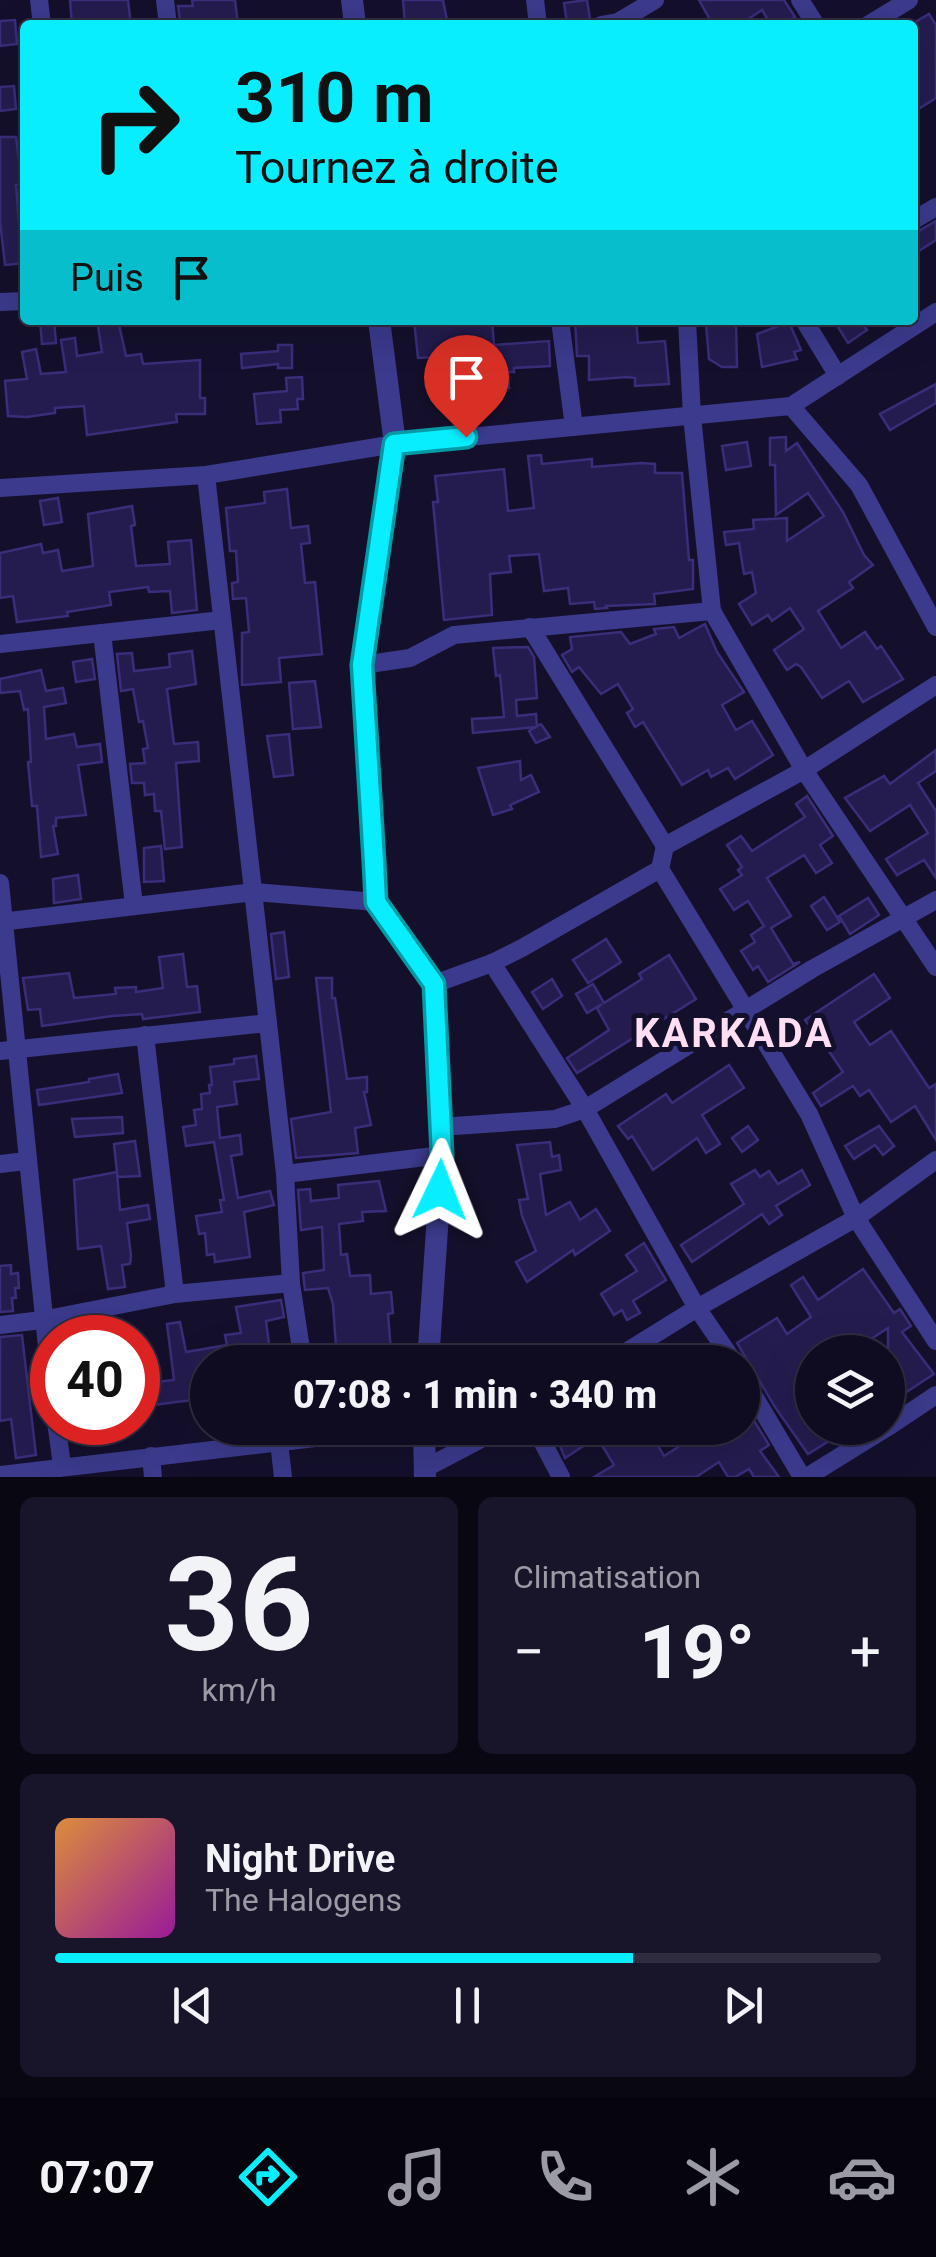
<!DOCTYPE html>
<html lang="fr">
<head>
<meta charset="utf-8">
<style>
  body { margin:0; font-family:Roboto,sans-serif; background:#18152a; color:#f1f3f6; height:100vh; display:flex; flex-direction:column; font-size:38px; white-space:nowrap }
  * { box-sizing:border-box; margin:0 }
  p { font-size:32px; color:#9b9ba5 }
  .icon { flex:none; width:55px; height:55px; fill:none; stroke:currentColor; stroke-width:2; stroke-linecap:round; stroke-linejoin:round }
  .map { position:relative; height:1477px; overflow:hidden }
  .drawer { display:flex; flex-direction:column; gap:20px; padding:20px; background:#080712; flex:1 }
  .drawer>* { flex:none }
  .hud { position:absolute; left:20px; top:20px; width:898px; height:305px; border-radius:10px; box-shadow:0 10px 40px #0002,0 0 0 2px #2f2c3f; background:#08eeff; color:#111; overflow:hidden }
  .buttons { position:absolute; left:795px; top:1335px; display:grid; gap:20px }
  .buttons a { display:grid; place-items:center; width:110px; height:110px; border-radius:50%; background:#0f0c21; box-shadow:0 10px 40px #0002,0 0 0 2px #2f2c3f; font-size:50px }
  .speed { position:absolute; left:30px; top:1315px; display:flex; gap:20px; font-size:50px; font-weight:700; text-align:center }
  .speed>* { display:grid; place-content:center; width:130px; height:130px; border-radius:50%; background:#0f0c21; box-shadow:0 10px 40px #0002,0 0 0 2px #2f2c3f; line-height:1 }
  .speed .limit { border:15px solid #d22; background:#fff; color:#111 }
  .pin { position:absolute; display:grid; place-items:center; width:85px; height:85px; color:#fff; margin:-102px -42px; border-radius:50% 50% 50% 0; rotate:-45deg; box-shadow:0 0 10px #0007 }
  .pin .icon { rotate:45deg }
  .me { position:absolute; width:110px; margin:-55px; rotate:2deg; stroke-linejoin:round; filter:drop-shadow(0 0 8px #0008) }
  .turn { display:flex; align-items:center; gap:35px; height:210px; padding:0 50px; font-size:45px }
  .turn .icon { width:130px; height:130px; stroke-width:2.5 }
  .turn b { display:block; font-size:70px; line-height:85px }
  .then { display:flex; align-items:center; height:95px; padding:0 50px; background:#0003; gap:20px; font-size:38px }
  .big { font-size:75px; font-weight:800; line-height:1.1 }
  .drawer .widget { flex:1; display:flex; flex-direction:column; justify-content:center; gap:15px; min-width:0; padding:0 35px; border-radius:15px; background:#18152a }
  .drawer .dial { align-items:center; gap:0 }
  .dial b { font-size:130px; line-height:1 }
  .song { display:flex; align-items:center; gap:30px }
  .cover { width:120px; height:120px; border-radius:15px; background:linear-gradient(135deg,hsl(30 70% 55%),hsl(300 70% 35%)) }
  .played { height:10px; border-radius:5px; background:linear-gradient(90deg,#08eeff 70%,#2f2c3f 70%) }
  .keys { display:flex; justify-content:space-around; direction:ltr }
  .heat { display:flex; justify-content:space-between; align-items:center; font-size:55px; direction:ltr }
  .drawer .tiles { flex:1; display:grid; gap:20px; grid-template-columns:1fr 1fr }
  .widget:last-child { grid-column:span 2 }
  .trip { position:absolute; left:190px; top:1345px; width:570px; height:100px; border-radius:50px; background:#0f0c21; box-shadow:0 10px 40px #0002,0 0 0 2px #2f2c3f; font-weight:800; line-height:100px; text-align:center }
  .tabs { display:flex; height:160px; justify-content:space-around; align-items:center; background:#06050d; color:#9b9ba5 }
  .tabs .icon { width:70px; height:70px }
  .tabs .on { color:#08eeff }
  .tabs b { font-size:45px; color:#f1f3f6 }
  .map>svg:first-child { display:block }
</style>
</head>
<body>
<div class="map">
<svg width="936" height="1477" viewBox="0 0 936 1477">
  <rect width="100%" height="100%" fill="#14102c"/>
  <g fill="#241c4e" stroke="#3a2d7a" stroke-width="2.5">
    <polygon points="70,0 128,0 131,25 72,25"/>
    <polygon points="192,0 235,0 238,25 198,25 197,21 180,20 178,6 193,6"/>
    <polygon points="403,0 443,0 448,25 405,25"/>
    <polygon points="587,0 590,19 567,23 564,3"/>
    <polygon points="699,0 784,0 795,17 783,25 771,25 762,10 739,25 713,25"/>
    <polygon points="929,14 936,25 936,98 912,113 912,79 919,75 912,65 912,24"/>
    <polygon points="15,20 17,44 0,46 0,21"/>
    <polygon points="14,86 16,109 0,111 0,87"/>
    <polygon points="0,137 16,137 22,184 16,185 19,223 25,222 25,263 5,265 0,221"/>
    <polygon points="936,221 936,240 917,252 912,245 912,235"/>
    <polygon points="40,320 54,320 56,343 42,344"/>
    <polygon points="97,320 118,320 126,356 141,354 143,364 200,360 200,398 205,398 205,414 176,414 177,422 87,435 84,406 55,408 55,413 27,417 8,416 5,381 27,379 22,352 36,349 41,374 66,372 61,340 75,338 77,356 102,352"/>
    <polygon points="414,320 492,320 494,345 549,341 550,366 514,368 514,372 508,372 509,388 495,389 495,378 469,379 470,396 441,398 438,357 418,358"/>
    <polygon points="575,320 636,320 638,343 665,341 669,384 635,386 635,378 627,377 589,380 589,356 577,356"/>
    <polygon points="736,320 737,367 722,367 709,359 706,324"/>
    <polygon points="848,320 860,320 867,330 848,343 838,327"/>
    <polygon points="789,322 801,350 794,352 797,359 762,367 757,334"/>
    <polygon points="278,345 292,345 292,368 278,368 278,364 242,368 241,354 278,351"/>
    <polygon points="302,377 303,399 297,399 298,409 280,410 281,422 257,424 254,394 287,391 286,378"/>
    <polygon points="936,384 936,403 890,430 880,414"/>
    <polygon points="786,437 786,451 797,443 843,512 864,555 873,565 849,582 853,588 818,611 841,648 865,632 877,649 881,646 903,679 863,702 849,681 822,698 801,667 796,664 787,670 774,650 804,629 790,608 772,621 768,615 752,625 739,604 756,593 752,572 744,574 739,543 726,545 724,532 754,529 753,520 787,518 787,541 824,516 808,493 776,515 775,465 770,465 770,438"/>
    <polygon points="747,442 751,466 726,470 722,446"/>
    <polygon points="541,455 542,464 592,459 592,467 641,463 655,464 655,473 682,473 689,560 693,560 693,589 654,594 655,604 606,606 607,608 595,609 594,602 570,604 568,588 544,591 539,554 509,556 511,572 490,574 492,615 444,620 433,502 438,502 435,476 504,469 508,511 534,508 528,456"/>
    <polygon points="287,489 291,528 308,526 310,543 301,544 305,583 315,582 322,654 279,658 281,682 242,685 242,633 249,632 246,598 233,599 232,583 238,582 236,551 230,551 226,508 265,503 264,492"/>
    <polygon points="58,498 62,522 44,525 40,501"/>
    <polygon points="132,506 135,525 131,526 136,566 170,564 168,542 191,540 197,610 172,613 170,591 149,592 148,587 109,592 111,605 67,612 68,616 17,622 13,596 0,598 0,553 41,544 43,553 58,550 62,571 93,566 88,514"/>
    <polygon points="705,624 717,652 744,692 722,705 736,730 752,721 773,755 735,779 728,768 711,777 708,770 682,785 643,722 635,727 627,713 633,709 618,684 601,694 579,667 572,672 562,655 572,649 570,637 621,632 630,644 656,634 654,629 674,627 679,638"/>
    <polygon points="528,647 534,657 537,698 516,700 517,716 536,714 537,726 541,724 550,737 536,743 529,731 536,727 473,733 472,719 504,717 500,675 496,676 493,648"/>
    <polygon points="192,651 196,684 167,689 174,744 198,742 199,761 176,763 182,847 165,849 161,811 155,811 154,794 145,795 144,783 132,783 130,764 145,763 143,749 148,748 143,721 139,722 133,689 121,691 117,654 132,653 134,671 170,667 169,654"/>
    <polygon points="92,659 95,679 76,682 73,662"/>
    <polygon points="41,670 46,691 63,688 66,703 44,707 46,739 74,734 77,747 100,744 102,762 78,765 86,815 56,818 56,826 53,826 58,854 41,857 37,806 32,806 28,762 31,762 28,709 24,710 20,691 0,693 0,679"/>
    <polygon points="315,681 321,727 293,729 289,683"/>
    <polygon points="289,734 293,775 274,777 267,736"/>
    <polygon points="936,750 936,771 918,783 936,811 936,878 924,860 897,875 886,859 928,833 910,805 870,831 845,798 884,776 890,784"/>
    <polygon points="520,761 521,780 531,775 539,792 510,805 512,809 493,815 478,768"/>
    <polygon points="807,796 833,836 820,845 832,863 816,873 804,855 767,878 791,916 771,928 793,964 800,962 768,982 758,966 753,970 741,951 755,942 751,935 764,926 748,901 734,910 720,889 742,875 738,870 742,867 727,845 741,836 752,851 805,817 796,804"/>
    <polygon points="161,846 164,881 144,882 144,848"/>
    <polygon points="78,875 81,899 54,903 53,879"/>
    <polygon points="824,897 840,922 827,930 811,906"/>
    <polygon points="868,898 879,915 850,934 839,916"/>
    <polygon points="284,932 289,977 276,979 271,934"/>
    <polygon points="606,939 621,962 588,983 573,960"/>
    <polygon points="183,954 187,987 197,986 200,1012 143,1019 142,1014 112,1016 42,1026 40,1009 28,1010 23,978 69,973 74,998 116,994 115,988 136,987 136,992 163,988 159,957"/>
    <polygon points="669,955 696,999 577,1073 567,1058 609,1030 597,1008 602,1004 587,1013 576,994 593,984 604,1003 642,979 639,974"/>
    <polygon points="874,974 890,998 854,1022 870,1045 891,1031 929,1088 936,1084 936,1140 915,1106 891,1122 869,1090 860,1096 853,1086 821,1106 813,1093 843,1072 822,1041 815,1046 805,1030 810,1027 805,1020"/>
    <polygon points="316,978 332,978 332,998 335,998 347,1079 367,1077 367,1092 364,1092 371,1125 355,1128 358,1153 296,1158 291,1119 331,1112"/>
    <polygon points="552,979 562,996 543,1009 532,992"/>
    <polygon points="256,1056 259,1079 234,1082 237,1104 217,1107 220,1138 240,1135 242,1154 231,1156 238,1198 270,1191 274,1205 244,1212 250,1257 215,1262 214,1254 207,1255 205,1233 199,1234 196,1216 222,1212 220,1200 224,1200 214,1142 186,1146 183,1127 196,1125 194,1110 202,1109 201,1094 210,1093 209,1085 212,1085 210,1067 234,1064 234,1059"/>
    <polygon points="729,1065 744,1088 702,1115 720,1144 706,1153 697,1138 653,1170 632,1136 628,1139 618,1126 666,1094 672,1103"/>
    <polygon points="118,1074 122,1093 39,1105 37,1090 89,1082 89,1079"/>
    <polygon points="122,1117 123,1133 75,1137 72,1119"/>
    <polygon points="748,1126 758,1140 742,1152 732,1138"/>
    <polygon points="879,1126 894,1146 883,1155 875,1145 854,1159 845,1146"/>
    <polygon points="135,1141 140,1176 118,1177 117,1173 120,1210 148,1205 150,1219 127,1223 131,1256 130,1264 122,1265 125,1287 108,1289 101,1246 78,1249 74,1180 117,1172 114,1144"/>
    <polygon points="550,1142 552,1157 559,1155 561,1170 540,1174 546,1215 570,1202 580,1220 596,1209 610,1231 575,1255 573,1250 527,1282 516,1262 536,1251 522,1216 519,1200 528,1199 517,1145"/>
    <polygon points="755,1170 760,1177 769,1171 778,1184 802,1170 810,1185 776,1206 782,1215 769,1224 762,1214 692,1262 681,1245 744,1204 731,1184"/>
    <polygon points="379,1181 386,1211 362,1212 363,1221 339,1224 341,1255 347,1254 350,1276 370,1275 371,1294 391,1292 393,1313 388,1314 391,1351 388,1352 389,1362 337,1362 333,1304 328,1288 305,1290 303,1273 324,1270 322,1227 301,1230 298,1190 310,1189 311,1201 339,1198 338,1185"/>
    <polygon points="644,1243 666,1280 633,1301 640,1313 627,1320 622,1310 614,1315 601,1294 637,1271 626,1255"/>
    <polygon points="11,1265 11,1274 18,1273 19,1288 15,1288 16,1298 12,1298 13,1311 0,1312 0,1266"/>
    <polygon points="863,1269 894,1313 900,1309 911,1326 902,1332 934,1374 888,1404 888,1328 851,1352 812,1352 812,1428 850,1428 808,1454 775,1407 737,1343 777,1318 787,1334 811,1317 791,1285 803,1277 818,1300"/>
    <polygon points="281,1300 284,1317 266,1321 270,1352 245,1356 246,1362 208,1362 208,1398 138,1407 138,1384 174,1380 167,1324 180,1322 186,1352 227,1345 225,1335 241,1333 236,1307"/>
    <polygon points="22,1335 36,1455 16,1458 11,1419 0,1421 0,1337"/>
    <polygon points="742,1401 769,1445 760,1451 779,1477 754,1477 749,1469 735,1477 728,1477 719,1462 696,1477 594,1477 614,1465 597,1437 565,1458 556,1436 568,1428 611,1428 608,1429 617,1443 648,1428 664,1456 691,1439 683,1428 708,1428 716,1439 734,1428 742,1428"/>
  </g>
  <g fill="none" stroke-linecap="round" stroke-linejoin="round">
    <g stroke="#3b3a8c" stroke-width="18">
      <polyline points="39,0 42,25"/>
      <polyline points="165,0 168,25"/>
      <polyline points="535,0 538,25"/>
      <polyline points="800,0 816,25"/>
      <polyline points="601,25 618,22 655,0"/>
      <polyline points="868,25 909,0"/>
      <polyline points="912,221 936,207"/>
      <polyline points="0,302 25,301"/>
      <polyline points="560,320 574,427"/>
      <polyline points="687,320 692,416 712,611"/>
      <polyline points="804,320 838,376"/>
      <polyline points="791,406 859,485 936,627"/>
      <polyline points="206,475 285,1174 291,1283 303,1362"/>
      <polyline points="0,488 206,475 395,444 791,406 936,312"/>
      <polyline points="530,627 665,846"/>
      <polyline points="102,633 134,905"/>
      <polyline points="0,644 222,620"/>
      <polyline points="362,665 410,658 454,635 712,611 804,770 936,967"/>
      <polyline points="660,869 809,1114 856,1218 936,1341"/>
      <polyline points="0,883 52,1396"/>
      <polyline points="0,922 254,892 376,902"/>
      <polyline points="492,963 585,1109 697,1308 734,1362"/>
      <polyline points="434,984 492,963 522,948 660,869 665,846 804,770 936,685"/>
      <polyline points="145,1035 175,1294"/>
      <polyline points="0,1051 268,1023"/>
      <polyline points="440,1127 555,1119 585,1109 812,969 936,900"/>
      <polyline points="0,1164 26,1161"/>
      <polyline points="285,1174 442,1155"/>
      <polyline points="0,1325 42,1320 175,1294 291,1283"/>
      <polyline points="610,1362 697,1308 856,1218 936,1160"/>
      <polyline points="742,1376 802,1477"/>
      <polyline points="56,1422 62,1465"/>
      <polyline points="888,1427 936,1395"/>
      <polyline points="535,1428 561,1477"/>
      <polyline points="279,1442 283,1477"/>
      <polyline points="151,1456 153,1477"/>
      <polyline points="424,1469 502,1428"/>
      <polyline points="0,1475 315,1438 360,1428"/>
      <polyline points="807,1477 886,1428"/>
    </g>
    <g stroke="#3b3a8c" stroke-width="22">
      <polyline points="352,0 355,25"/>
      <polyline points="379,320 395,444 362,665 376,902 434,984 442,1155 428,1362"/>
      <polyline points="424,1428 425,1477"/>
    </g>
  </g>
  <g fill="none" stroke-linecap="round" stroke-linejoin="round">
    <g stroke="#059ba6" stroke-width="25">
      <polyline id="route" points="440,1190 442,1155 434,984 376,902 374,862 362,665 394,444 466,437"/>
    </g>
    <use href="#route" stroke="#08eeff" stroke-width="18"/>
  </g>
  <g text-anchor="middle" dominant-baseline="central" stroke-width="10" stroke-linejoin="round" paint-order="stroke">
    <g font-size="40" font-weight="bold" letter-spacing="2.5" fill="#ffdef4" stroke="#14102c">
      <text x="734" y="1033">KARKADA</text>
    </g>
  </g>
</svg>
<div class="buttons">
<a><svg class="icon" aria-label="layers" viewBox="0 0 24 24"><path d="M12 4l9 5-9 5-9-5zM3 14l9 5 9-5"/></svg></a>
</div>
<div class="speed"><div class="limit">40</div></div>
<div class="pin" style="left:466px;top:437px;background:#d93025"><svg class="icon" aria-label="arrive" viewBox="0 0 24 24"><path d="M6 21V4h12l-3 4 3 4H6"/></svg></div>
<svg class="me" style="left:440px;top:1190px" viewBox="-20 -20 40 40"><path d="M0-17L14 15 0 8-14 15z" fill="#08eeff" stroke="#fff" stroke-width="4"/></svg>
<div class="trip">07:08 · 1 min · 340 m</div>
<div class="hud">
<div class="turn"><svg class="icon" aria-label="right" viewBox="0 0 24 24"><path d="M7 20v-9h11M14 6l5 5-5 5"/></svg><div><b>310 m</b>Tournez à droite</div></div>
<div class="then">Puis<svg class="icon" aria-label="arrive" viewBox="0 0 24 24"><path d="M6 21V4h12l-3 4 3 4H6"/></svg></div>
</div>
</div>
<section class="drawer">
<div class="tiles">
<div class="widget dial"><b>36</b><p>km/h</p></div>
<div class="widget"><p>Climatisation</p>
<div class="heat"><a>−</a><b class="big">19°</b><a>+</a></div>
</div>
<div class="widget">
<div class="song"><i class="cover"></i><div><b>Night Drive</b><p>The Halogens</p></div></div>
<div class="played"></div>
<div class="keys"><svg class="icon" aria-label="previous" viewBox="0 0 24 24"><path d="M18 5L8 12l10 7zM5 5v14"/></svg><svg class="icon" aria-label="pause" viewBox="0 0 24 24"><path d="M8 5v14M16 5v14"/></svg><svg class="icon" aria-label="next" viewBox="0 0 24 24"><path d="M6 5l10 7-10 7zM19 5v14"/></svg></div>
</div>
</div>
</section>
<nav class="tabs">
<b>07:07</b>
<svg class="icon on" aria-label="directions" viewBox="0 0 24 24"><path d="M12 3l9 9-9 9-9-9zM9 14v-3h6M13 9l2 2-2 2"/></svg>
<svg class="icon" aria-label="music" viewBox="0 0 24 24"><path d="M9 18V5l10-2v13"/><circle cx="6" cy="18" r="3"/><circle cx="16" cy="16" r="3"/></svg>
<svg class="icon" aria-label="phone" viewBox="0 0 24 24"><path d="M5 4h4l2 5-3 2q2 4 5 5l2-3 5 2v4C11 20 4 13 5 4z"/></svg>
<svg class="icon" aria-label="climate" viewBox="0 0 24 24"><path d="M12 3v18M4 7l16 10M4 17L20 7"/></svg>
<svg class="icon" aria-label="car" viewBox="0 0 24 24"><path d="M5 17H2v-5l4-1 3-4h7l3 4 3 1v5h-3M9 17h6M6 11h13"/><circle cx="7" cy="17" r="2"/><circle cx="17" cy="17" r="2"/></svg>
</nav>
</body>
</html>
